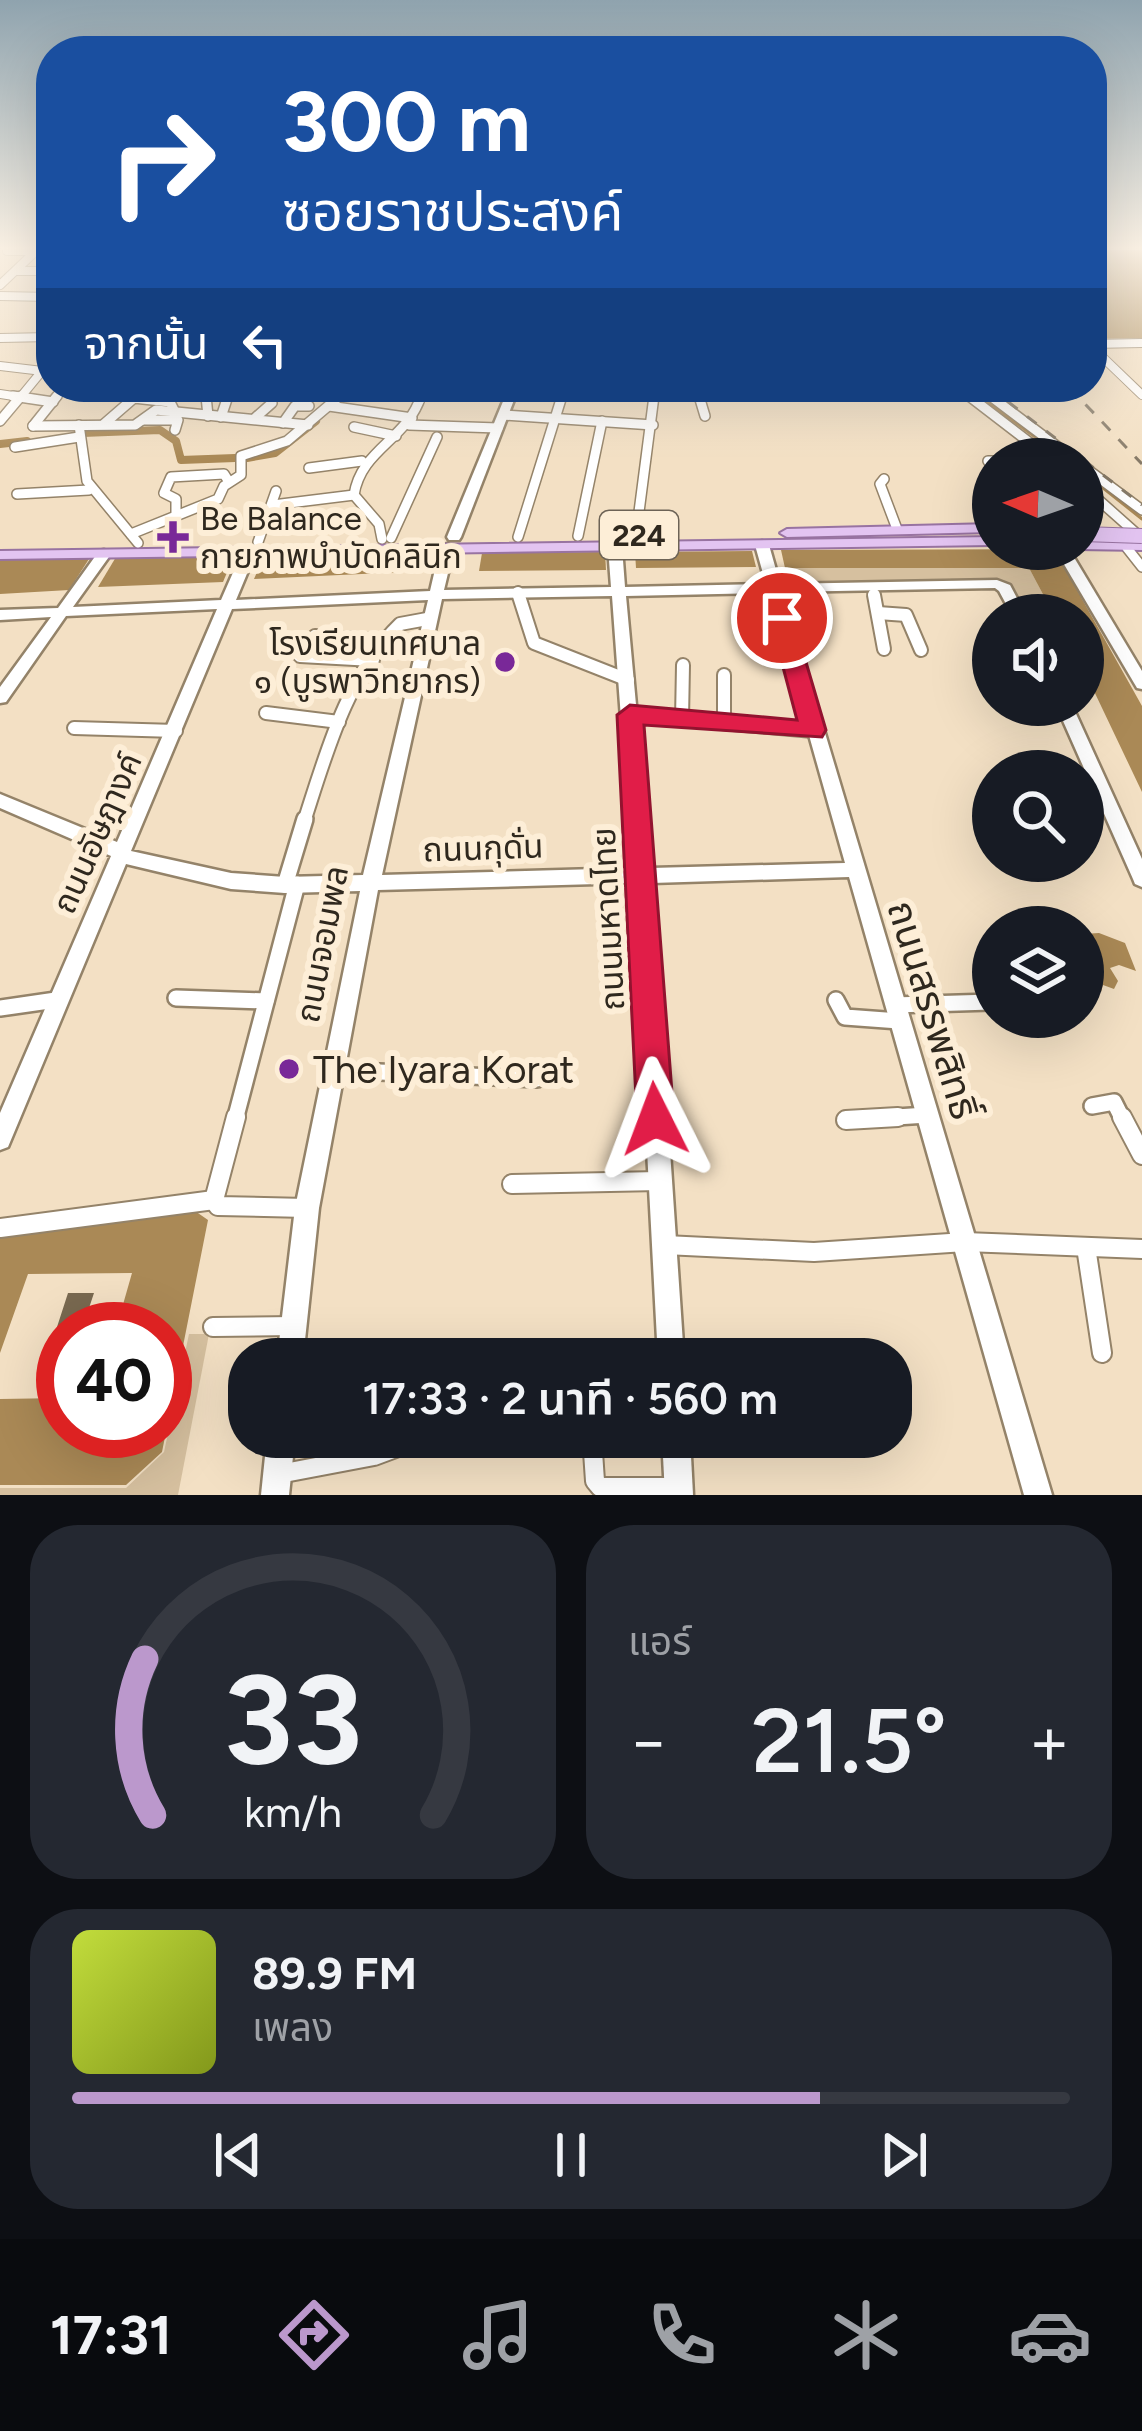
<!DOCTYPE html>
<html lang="th">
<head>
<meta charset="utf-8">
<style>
  body { margin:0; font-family:Figtree,"Noto Sans Thai",sans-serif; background:#242831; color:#f1f3f6; height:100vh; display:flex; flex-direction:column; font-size:45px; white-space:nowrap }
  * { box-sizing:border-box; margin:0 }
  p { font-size:39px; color:#9ea1a6 }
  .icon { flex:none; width:66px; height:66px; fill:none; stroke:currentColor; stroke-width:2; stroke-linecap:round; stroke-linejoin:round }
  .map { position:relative; height:1495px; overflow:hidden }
  .details { display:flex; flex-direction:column; gap:30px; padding:30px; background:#0d0f14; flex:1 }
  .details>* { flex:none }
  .hud { position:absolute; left:36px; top:36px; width:1071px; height:366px; border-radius:48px; box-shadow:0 12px 48px #0002; background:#1a4fa0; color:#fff; overflow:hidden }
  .needle { width:78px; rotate:272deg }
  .controls { position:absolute; left:972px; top:438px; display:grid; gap:24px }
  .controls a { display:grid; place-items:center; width:132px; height:132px; border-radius:50%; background:#171b24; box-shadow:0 12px 48px #0002; font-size:60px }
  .speed { position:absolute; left:36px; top:1302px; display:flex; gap:24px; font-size:60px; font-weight:700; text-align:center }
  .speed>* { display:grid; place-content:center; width:156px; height:156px; border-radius:50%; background:#171b24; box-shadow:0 12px 48px #0002; line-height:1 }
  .speed .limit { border:18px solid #d22; background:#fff; color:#111 }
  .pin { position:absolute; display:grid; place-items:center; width:102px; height:102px; color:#fff; margin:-51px; border:6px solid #fff; border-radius:50%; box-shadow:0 3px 12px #0007 }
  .me { position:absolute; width:132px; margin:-66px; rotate:357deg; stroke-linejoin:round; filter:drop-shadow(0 0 9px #0008) }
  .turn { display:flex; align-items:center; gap:42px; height:252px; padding:0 48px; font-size:54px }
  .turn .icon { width:156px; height:156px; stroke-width:2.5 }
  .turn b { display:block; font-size:84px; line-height:102px }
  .then { display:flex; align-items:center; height:114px; padding:0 48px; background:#0003; gap:24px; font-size:45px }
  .big { font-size:90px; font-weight:600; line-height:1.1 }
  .details .tile { flex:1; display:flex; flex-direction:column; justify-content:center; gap:18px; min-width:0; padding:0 42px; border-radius:48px; background:#242831 }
  .details .dial { align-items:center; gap:0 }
  .dial svg { height:312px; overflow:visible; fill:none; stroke:#363941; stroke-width:7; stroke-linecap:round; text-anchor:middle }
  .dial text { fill:#f1f3f6; stroke:none }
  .song { display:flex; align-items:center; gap:36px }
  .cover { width:144px; height:144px; border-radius:18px; background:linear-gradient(135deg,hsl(70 70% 55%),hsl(70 70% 35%)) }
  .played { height:12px; border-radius:6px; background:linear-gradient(90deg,#bb98cc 75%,#363941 75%) }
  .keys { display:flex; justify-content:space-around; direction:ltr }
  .heat { display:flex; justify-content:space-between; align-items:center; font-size:66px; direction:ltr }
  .details .tiles { flex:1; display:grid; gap:30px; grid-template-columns:1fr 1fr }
  .tile:last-child { grid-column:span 2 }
  .trip { position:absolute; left:228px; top:1338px; width:684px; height:120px; border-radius:48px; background:#171b24; box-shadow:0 12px 48px #0002; font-weight:600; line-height:120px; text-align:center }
  .tab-bar { display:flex; height:192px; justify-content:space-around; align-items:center; background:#090b0e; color:#9ea1a6 }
  .tab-bar .icon { width:84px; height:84px }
  .tab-bar .selected { color:#bb98cc }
  .tab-bar b { font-size:54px; color:#f1f3f6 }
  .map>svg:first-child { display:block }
</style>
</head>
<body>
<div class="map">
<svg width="1142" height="1495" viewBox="0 0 1142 1495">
  <rect width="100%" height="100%" fill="#f3e0c4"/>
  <g fill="#d6c09f">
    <polygon points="1023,566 1029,568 1054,615 1024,615 997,583 783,584 779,568"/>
    <polygon points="189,1334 209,1334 178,1495 0,1495 0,1488 126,1488 164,1452"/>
  </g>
  <g fill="#aa8956">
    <polygon points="1092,250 1142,250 1142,338 1092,339"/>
    <polygon points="1054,549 1142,706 1142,792 1083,668 1083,615 1054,615 1029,568 785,568 781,550"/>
    <polygon points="752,551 756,567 636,568 635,552"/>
    <polygon points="605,552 606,570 479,571 482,553"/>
    <polygon points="410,554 405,572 254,579 264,556"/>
    <polygon points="234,556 223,582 98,587 116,557"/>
    <polygon points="0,559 89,559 69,590 0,594"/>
    <polygon points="1099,933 1125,943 1136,971 1119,965 1110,968 1118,981 1114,989 1103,985 1101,992 1091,992 1083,982 1083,934"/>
    <polygon points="195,1211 208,1220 162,1452 126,1485 0,1485 0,1399 63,1398 63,1431 165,1431 165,1329 116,1329 132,1273 28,1274 0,1353 0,1237"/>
  </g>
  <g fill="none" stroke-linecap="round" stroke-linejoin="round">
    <g stroke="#aa8956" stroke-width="3">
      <polyline points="967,387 1065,459"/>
      <polyline points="1083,472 1142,519"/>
    </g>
    <g stroke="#aa8956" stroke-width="8">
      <polyline points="82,433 160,430 176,441 181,460 235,458"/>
      <polyline points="0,444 27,441"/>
      <polyline points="247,458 275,453 316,421"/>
    </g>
  </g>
  <polygon fill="#796950" points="68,1293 94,1293 82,1329 63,1329 63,1361 46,1361"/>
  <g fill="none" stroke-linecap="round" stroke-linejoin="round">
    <g stroke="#948369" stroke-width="10">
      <g id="street-far4">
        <polyline points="7,251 36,251"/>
        <polyline points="16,271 51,271"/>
        <polyline points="0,285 37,250"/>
        <polyline points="0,296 51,297"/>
        <polyline points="0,338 51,337"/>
        <polyline points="1092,344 1142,343"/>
        <polyline points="1092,347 1142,395"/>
        <polyline points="0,366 51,372"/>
        <polyline points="205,387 206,399"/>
        <polyline points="957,387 973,399"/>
        <polyline points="266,388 270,399"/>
        <polyline points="698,393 700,399"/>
        <polyline points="0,394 33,399"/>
        <polyline points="655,395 783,390"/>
        <polyline points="19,399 42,371"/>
        <polyline points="55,399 64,387"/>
        <polyline points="133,399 142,399"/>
        <polyline points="227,399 230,389"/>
        <polyline points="337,399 348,387"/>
        <polyline points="421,399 424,387"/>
        <polyline points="561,399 565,387"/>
        <polyline points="653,399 655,387"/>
      </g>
    </g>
    <g stroke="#948369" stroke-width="12">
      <g id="street-far3">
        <polyline points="13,396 53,402"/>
        <polyline points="206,396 208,416"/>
        <polyline points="699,396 705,416"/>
        <polyline points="969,396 1051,459"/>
        <polyline points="993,398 1074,459"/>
        <polyline points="329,406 412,418"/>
        <polyline points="503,415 653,425"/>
        <polyline points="221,417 228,396"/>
        <polyline points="255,418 272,403 269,396"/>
        <polyline points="143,420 178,420 175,430"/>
        <polyline points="0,421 21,396"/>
        <polyline points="283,423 295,406 309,406"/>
        <polyline points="104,424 134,398 170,402 175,412"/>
        <polyline points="79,425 87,481 138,543"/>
        <polyline points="409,425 498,428"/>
        <polyline points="33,426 135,425 156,410 308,425"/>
        <polyline points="33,426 57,396"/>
        <polyline points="354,427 396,436"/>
        <polyline points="15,447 79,437"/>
        <polyline points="988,461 993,461"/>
        <polyline points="1083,466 1142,510"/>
        <polyline points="309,468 362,461"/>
        <polyline points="884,479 880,484 897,529"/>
        <polyline points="1083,486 1137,534"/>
        <polyline points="17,494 89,490"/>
        <polyline points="273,505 354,495"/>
        <polyline points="176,516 176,499 164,493 171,477 224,474 229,482"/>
        <polyline points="131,534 218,499 224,486 241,475 241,456 287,441 340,396"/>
        <polyline points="636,535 654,396"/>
        <polyline points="578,536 602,421"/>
        <polyline points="518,537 562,396"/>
        <polyline points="391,538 437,437"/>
        <path d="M 382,539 L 379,524 L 354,495 C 361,449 407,440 421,396"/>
        <polyline points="258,542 276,491"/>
        <polyline points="1127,548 1142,567"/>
      </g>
    </g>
    <g stroke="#948369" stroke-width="16">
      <g id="street-far2">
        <polyline points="518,593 534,643 628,680"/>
        <polyline points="874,595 884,649"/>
        <polyline points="878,613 906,615 921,650"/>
        <polyline points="315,636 385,641"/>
        <polyline points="300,656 373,660"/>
        <polyline points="724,675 724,723"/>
        <polyline points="295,678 357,683"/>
        <polyline points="266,713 339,722"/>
        <polyline points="630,715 813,731"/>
        <polyline points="682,719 683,665"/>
        <polyline points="74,728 176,731"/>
        <path d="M 304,822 C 326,754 347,675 400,624 L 427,619"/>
      </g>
    </g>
    <g stroke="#948369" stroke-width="20">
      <g id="street-far1">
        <polyline points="285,885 305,819"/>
        <polyline points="176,998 266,1001"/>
        <polyline points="836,1000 845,1017 899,1021"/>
        <polyline points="894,1005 991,1002"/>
        <polyline points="0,1008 56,1000"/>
        <polyline points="334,1070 537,1079"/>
        <polyline points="1092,1106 1114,1102 1123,1120"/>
        <polyline points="235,1120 297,884"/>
        <polyline points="850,1120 927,1115"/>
      </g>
    </g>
    <g stroke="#948369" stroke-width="22">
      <g id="street">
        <polyline points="236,1117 214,1200 218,1206 306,1208"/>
        <polyline points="1122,1117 1142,1155"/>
        <polyline points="846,1120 898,1117"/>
        <polyline points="512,1184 659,1181"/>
        <polyline points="0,1228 214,1200"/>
        <polyline points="665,1245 814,1252 965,1242 1142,1249"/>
        <polyline points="1086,1247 1102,1353"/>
        <polyline points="213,1327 294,1326"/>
        <polyline points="632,1359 670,1352"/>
        <polyline points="592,1437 595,1481 600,1487 678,1487"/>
        <polyline points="279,1474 374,1456 417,1440"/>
      </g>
    </g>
    <g stroke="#948369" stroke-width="5">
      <g id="secondary">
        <polygon points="509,387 519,387 461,537 459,540 449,540 447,537"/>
        <path d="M 762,541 L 769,545 L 780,584 L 997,580 L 1010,585 L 1026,615 L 1012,615 L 999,591 L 995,588 L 783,592 L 1052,1495 L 1024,1495 L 849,877 L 652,883 L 684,1359 L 658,1359 L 633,883 L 378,890 L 319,1208 L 303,1359 L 277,1359 L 295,1208 L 360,891 L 285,893 L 231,889 L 126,864 L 8,1147 L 0,1150 L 0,1113 L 111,856 L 0,808 L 0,794 L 117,842 L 217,609 L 66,616 L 6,702 L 0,703 L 0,687 L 51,617 L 0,620 L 0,610 L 58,608 L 99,551 L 104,550 L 111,554 L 73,607 L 221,600 L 242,552 L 249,548 L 256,552 L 236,600 L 430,591 L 440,548 L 447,544 L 454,548 L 444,590 L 611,587 L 608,547 L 615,543 L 622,547 L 625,587 L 766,584 L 755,545 ZM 769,593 L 845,863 L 651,868 L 626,596 ZM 612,596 L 632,868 L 382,875 L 442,599 ZM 428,600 L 363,875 L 285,877 L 231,873 L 131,851 L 232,609 Z"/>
        <polygon points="1055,549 1069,549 1142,671 1142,689 1137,688"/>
        <polygon points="1056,705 1072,705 1142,859 1142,887 1135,884 1133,879"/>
        <polygon points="267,1437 295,1437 289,1495 261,1495"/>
        <polygon points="662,1437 690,1437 693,1495 665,1495"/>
      </g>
    </g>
    <g stroke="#9873a1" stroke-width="4">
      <g id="primary">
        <polygon points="993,524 993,532 787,537 780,533 787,529"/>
        <polygon points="993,537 993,545 0,559 0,551"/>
        <polygon points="1083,542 1142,542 1142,550 1078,549 1083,549"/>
      </g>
    </g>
    <use href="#street-far4" stroke="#fff" stroke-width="8"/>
    <use href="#street-far3" stroke="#fff" stroke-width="9"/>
    <use href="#street-far2" stroke="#fff" stroke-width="12"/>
    <use href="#street-far1" stroke="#fff" stroke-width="15"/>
    <use href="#street" stroke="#fff" stroke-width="18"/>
    <use href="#secondary" fill="#fff" fill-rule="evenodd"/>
    <use href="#primary" fill="#e3c4f1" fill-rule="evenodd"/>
    <g stroke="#867a68" stroke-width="3" stroke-dasharray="12 12" stroke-linecap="butt">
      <polyline points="989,387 1142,505"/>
      <polyline points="1069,387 1142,464"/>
    </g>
    <g stroke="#9873a1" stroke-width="16" stroke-linecap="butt">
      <polyline id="primary-bridge" points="1083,534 1142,536"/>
    </g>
    <use href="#primary-bridge" stroke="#e3c4f1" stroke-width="14"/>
  </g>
  <linearGradient id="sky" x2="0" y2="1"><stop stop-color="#8fa3ae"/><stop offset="0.54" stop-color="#faf1e4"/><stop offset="1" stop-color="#faf1e4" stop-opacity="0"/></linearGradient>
  <rect width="1142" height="459" fill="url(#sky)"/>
  <polygon fill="#e11d48" stroke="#92132f" stroke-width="3" points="782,610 793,618 826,730 822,737 644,725 674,1119 668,1131 655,1137 642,1131 637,1119 617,715 630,705 797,720 770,618"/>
  <g fill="#792898" stroke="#fdeed7" stroke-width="4.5">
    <path d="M167 519h12v12h12v12h-12v12h-12v-12h-12v-12h12z"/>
    <circle cx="505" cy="662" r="12"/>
    <circle cx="289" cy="1069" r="12"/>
  </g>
  <g text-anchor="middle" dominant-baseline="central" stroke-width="12" stroke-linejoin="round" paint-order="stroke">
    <rect fill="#fdeed7" stroke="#6d6356" stroke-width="3" x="600" y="511" width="78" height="48" rx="9"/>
    <g font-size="30" font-weight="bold" fill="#2f281e">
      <text x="639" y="535">224</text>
    </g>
    <g font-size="33" fill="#2f281e" stroke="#fdeed7" text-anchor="start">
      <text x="200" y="518">Be Balance<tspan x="200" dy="38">กายภาพบำบัดคลินิก</tspan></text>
      <text x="481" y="643" text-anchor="end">โรงเรียนเทศบาล<tspan x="481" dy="38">๑ (บูรพาวิทยากร)</tspan></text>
    </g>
    <g font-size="33" fill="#2f281e" stroke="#fdeed7">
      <text transform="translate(97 833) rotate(-66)">ถนนอัษฎางค์</text>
      <text transform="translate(483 848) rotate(-2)">ถนนกุดั่น</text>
      <text transform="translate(608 919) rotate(-93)">ถนนมหาดไทย</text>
      <text transform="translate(322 944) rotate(-79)">ถนนจอมพล</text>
    </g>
    <g font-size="39" fill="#2f281e" stroke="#fdeed7">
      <text transform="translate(933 1010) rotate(73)">ถนนสรรพสิทธิ์</text>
    </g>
    <g font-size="39" fill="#2f281e" stroke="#fdeed7" text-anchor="start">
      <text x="313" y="1069">The Iyara Korat</text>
    </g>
  </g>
</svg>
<div class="controls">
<a><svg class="needle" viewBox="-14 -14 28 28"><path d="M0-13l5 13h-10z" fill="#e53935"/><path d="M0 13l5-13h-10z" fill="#9ea1a6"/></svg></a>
<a><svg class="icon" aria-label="sound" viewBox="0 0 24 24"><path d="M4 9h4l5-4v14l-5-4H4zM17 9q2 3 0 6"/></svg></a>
<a><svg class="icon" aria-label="search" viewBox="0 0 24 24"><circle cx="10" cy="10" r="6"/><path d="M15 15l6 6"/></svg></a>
<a><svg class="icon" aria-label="layers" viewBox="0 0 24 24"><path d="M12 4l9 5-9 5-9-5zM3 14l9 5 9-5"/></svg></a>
</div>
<div class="speed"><div class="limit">40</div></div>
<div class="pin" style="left:782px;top:618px;background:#d93025"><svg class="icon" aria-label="arrive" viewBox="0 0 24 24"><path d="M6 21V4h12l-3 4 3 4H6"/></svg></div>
<svg class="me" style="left:655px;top:1119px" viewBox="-20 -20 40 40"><path d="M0-17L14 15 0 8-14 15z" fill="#e11d48" stroke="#fff" stroke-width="4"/></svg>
<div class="trip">17:33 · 2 นาที · 560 m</div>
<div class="hud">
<div class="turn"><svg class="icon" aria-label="right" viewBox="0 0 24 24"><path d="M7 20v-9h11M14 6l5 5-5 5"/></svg><div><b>300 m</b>ซอยราชประสงค์</div></div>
<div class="then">จากนั้น<svg class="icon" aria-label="left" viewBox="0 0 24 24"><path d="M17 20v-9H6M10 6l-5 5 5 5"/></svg></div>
</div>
</div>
<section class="details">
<div class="tiles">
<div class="tile dial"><svg viewBox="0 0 100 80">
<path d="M14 69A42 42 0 1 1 86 69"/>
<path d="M14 69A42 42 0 0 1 12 29" stroke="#bb98cc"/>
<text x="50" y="56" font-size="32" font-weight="700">33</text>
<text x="50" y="72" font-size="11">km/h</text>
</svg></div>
<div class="tile"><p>แอร์</p>
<div class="heat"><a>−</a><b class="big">21.5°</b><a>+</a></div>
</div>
<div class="tile">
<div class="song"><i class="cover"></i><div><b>89.9 FM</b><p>เพลง</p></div></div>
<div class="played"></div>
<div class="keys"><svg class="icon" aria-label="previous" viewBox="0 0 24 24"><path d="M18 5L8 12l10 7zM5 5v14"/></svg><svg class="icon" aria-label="pause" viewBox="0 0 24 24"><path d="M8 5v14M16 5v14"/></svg><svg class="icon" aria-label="next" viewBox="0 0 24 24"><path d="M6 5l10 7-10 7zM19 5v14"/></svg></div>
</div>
</div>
</section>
<nav class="tab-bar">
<b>17:31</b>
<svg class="icon selected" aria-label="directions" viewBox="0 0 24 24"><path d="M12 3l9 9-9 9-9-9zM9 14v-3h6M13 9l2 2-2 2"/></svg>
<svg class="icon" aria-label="music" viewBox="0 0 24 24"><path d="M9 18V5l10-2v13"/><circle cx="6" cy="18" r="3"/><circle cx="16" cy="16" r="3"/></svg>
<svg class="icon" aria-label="phone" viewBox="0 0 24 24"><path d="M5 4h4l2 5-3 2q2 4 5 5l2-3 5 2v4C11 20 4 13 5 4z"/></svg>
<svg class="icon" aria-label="climate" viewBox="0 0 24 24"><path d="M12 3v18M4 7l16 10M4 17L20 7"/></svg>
<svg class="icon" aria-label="car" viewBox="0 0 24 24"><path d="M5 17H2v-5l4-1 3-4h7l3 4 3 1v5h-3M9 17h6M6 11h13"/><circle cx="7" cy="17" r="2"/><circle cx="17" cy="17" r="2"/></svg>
</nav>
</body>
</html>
